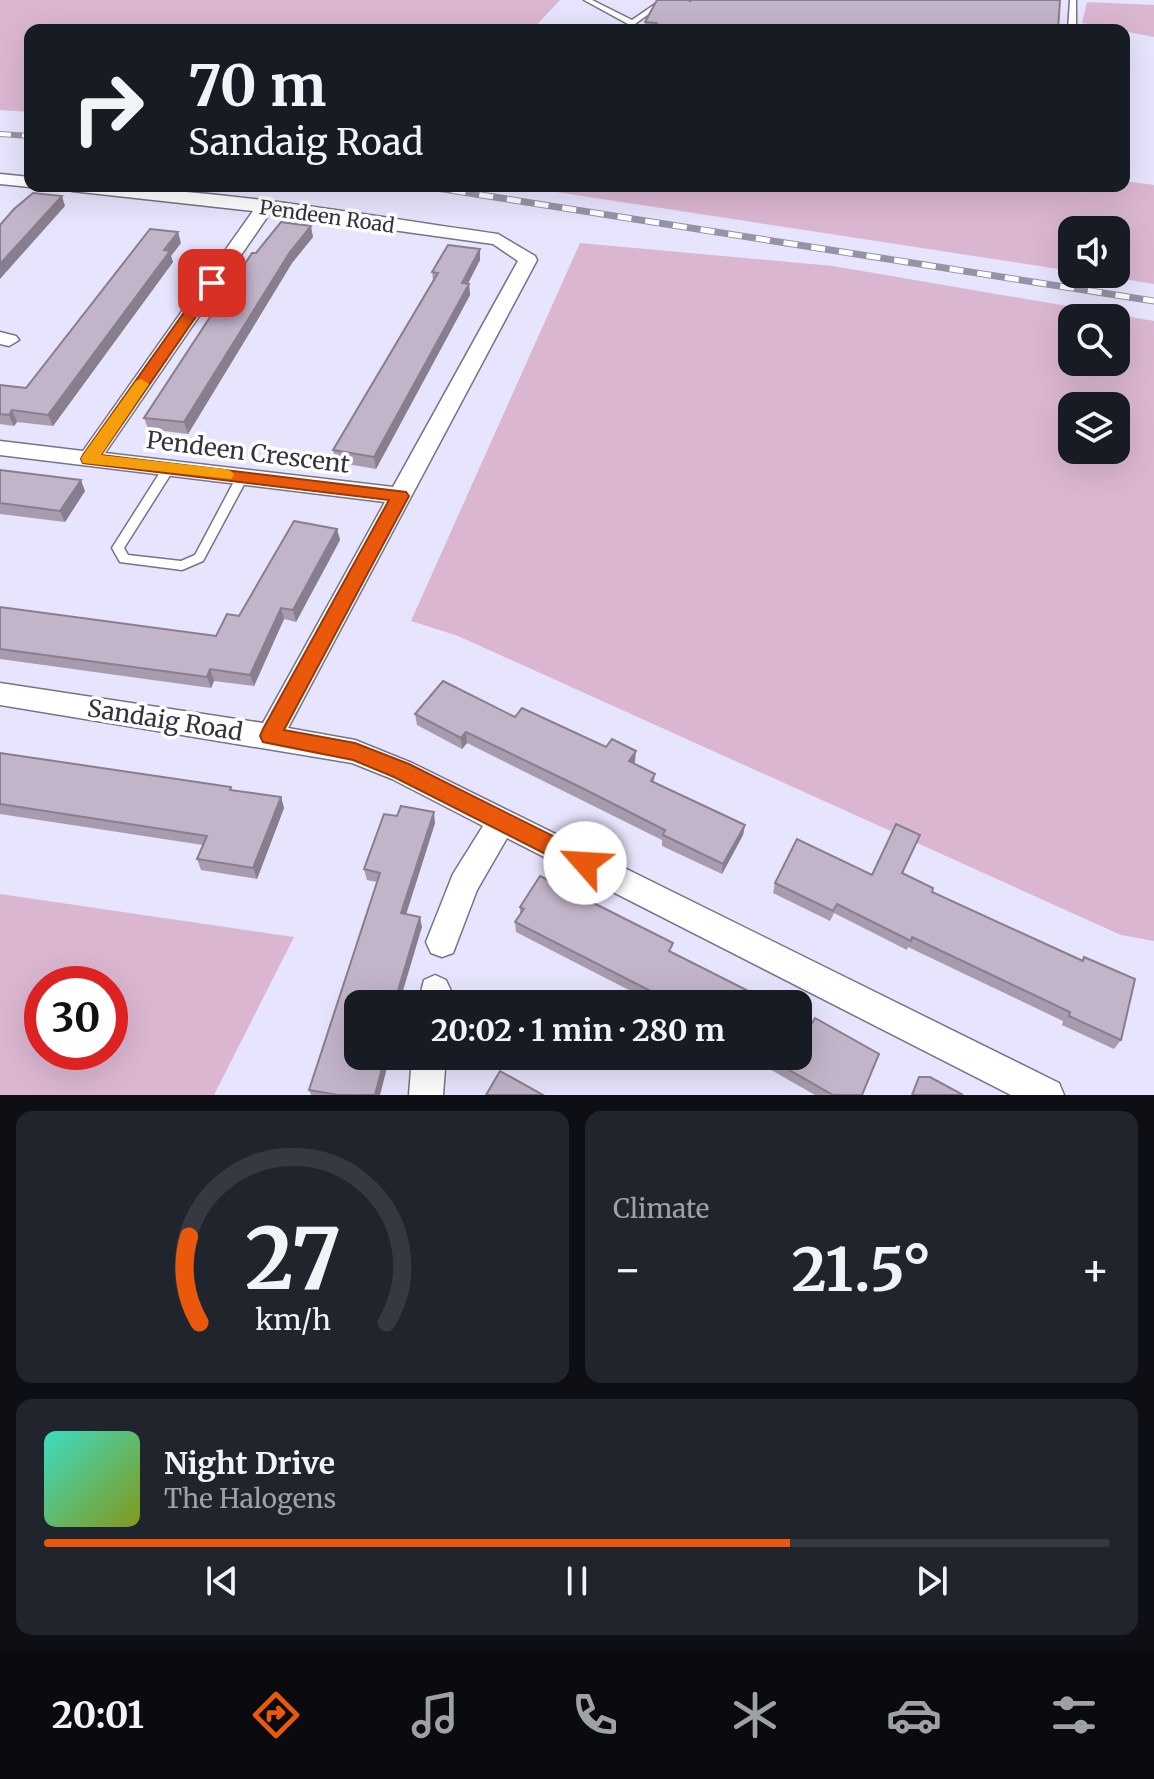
<!DOCTYPE html>
<html lang="en">
<head>
<meta charset="utf-8">
<style>
  body { margin:0; font-family:Merriweather,serif; background:#20242c; color:#f1f3f6; height:100vh; display:flex; flex-direction:column; font-size:30px; white-space:nowrap }
  * { box-sizing:border-box; margin:0 }
  p { font-size:26px; color:#9ea1a6 }
  .icon { flex:none; width:44px; height:44px; fill:none; stroke:currentColor; stroke-width:2; stroke-linecap:round; stroke-linejoin:round }
  .map { position:relative; height:1095px; overflow:hidden }
  .sheet { display:flex; flex-direction:column; gap:16px; padding:16px; background:#0d0f14; flex:1 }
  .sheet>* { flex:none }
  .top-card { position:absolute; left:24px; top:24px; width:1106px; height:168px; border-radius:16px; box-shadow:0 8px 32px #0002; background:#171b24; color:#f1f3f6; overflow:hidden }
  .controls { position:absolute; left:1058px; top:216px; display:grid; gap:16px }
  .controls a { display:grid; place-items:center; width:72px; height:72px; border-radius:16px; background:#171b24; box-shadow:0 8px 32px #0002; font-size:40px }
  .speed { position:absolute; left:24px; top:966px; display:flex; gap:16px; font-size:40px; font-weight:700; text-align:center }
  .speed>* { display:grid; place-content:center; width:104px; height:104px; border-radius:50%; background:#171b24; box-shadow:0 8px 32px #0002; line-height:1 }
  .speed .limit { border:12px solid #d22; background:#fff; color:#111 }
  .pin { position:absolute; display:grid; place-items:center; width:68px; height:68px; color:#fff; margin:-34px; border-radius:16px; box-shadow:0 4px 12px #0006 }
  .me { position:absolute; width:88px; margin:-44px; rotate:296deg; stroke-linejoin:round; filter:drop-shadow(0 0 6px #0008) }
  .turn { display:flex; align-items:center; gap:28px; height:168px; padding:0 32px; font-size:36px }
  .turn .icon { width:104px; height:104px; stroke-width:2.5 }
  .turn b { display:block; font-size:56px; line-height:68px }
  .big { font-size:60px; font-weight:700; line-height:1.1 }
  .sheet .tile { flex:1; display:flex; flex-direction:column; justify-content:center; gap:12px; min-width:0; padding:0 28px; border-radius:16px; background:#20242c }
  .sheet .dial { align-items:center; gap:0 }
  .dial svg { height:208px; overflow:visible; fill:none; stroke:#363941; stroke-width:7; stroke-linecap:round; text-anchor:middle }
  .dial text { fill:#f1f3f6; stroke:none }
  .song { display:flex; align-items:center; gap:24px }
  .cover { width:96px; height:96px; border-radius:12px; background:linear-gradient(135deg,hsl(170 70% 55%),hsl(70 70% 35%)) }
  .played { height:8px; border-radius:4px; background:linear-gradient(90deg,#ea580c 70%,#363941 70%) }
  .keys { display:flex; justify-content:space-around; direction:ltr }
  .heat { display:flex; justify-content:space-between; align-items:center; font-size:44px; direction:ltr }
  .sheet .tiles { flex:1; display:grid; gap:16px; grid-template-columns:1fr 1fr }
  .tile:last-child { grid-column:span 2 }
  .trip { position:absolute; left:344px; top:990px; width:468px; height:80px; border-radius:16px; background:#171b24; box-shadow:0 8px 32px #0002; font-weight:700; line-height:80px; text-align:center }
  .tab-bar { display:flex; height:128px; justify-content:space-around; align-items:center; background:#090b0e; color:#9ea1a6 }
  .tab-bar .icon { width:56px; height:56px }
  .tab-bar .on { color:#ea580c }
  .tab-bar b { font-size:36px; color:#f1f3f6 }
  .map>svg:first-child { display:block }
</style>
</head>
<body>
<div class="map">
<svg width="1154" height="1095" viewBox="0 0 1154 1095">
  <rect width="100%" height="100%" fill="#e7e4fd"/>
  <g fill="#dbb6d1" fill-rule="evenodd">
    <polygon points="0,0 560,0 532,30 30,30 30,112 0,110"/>
    <polygon points="1087,2 1154,5 1154,37 1082,23"/>
    <polygon points="1124,181 1154,185 1154,284 1092,274 1116,274 1116,230 1072,230 1072,271 517,186 1124,186"/>
    <path d="M 580,243 L 833,266 L 1154,321 L 1154,941 L 1121,935 L 458,636 L 411,621 ZM 1072,318 L 1116,318 L 1116,362 L 1072,362 ZM 1072,406 L 1116,406 L 1116,450 L 1072,450 Z"/>
    <path d="M 0,894 L 294,937 L 214,1095 L 0,1095 ZM 110,984 L 110,1052 L 42,1052 L 42,984 Z"/>
  </g>
  <g fill="none" stroke-linecap="round" stroke-linejoin="round">
    <g stroke="#767389" stroke-width="3">
      <g id="lane">
        <polygon points="584,0 592,0 632,20 661,0 668,0 635,24 633,30 625,30 628,24"/>
        <polygon points="1070,0 1076,0 1076,30 1068,30"/>
        <polygon points="168,465 174,469 124,548 128,555 181,561 195,555 238,474 246,474 248,477 203,561 182,570 120,562 112,548 164,466"/>
      </g>
    </g>
    <g stroke="#767389" stroke-width="3">
      <g id="street">
        <polygon points="0,174 30,177 30,186 34,186 30,187 0,184"/>
        <path d="M 63,186 C 209,186 354,214 498,234 L 535,256 L 537,260 L 288,728 L 355,740 L 412,763 L 1059,1083 L 1064,1095 L 1011,1095 L 507,838 L 477,890 L 453,953 L 442,957 L 431,953 L 426,942 L 453,874 L 483,826 L 392,779 L 352,763 L 0,705 L 0,683 L 263,723 L 385,502 L 0,455 L 0,441 L 83,451 L 253,211 L 72,191 ZM 270,213 L 493,244 L 518,261 L 393,487 L 105,453 Z"/>
        <polygon points="0,332 16,336 19,340 9,346 0,344"/>
        <polygon points="435,975 446,980 451,991 450,1004 418,1004 424,980"/>
        <polygon points="412,1056 446,1056 443,1095 409,1095"/>
      </g>
    </g>
    <use href="#lane" fill="#fff" fill-rule="evenodd"/>
    <use href="#street" fill="#fff" fill-rule="evenodd"/>
    <g stroke="#9593a5" stroke-width="6">
      <g id="rail-far1">
        <polyline points="0,134 30,136"/>
        <polyline points="424,186 431,187"/>
      </g>
    </g>
    <g stroke="#9593a5" stroke-width="7">
      <polyline id="rail" points="424,186 1154,301"/>
    </g>
    <use href="#rail-far1" stroke="#fff" stroke-width="4" stroke-dasharray="11" stroke-linecap="butt"/>
    <use href="#rail" stroke="#fff" stroke-width="5" stroke-dasharray="14" stroke-linecap="butt"/>
  </g>
  <g fill="#a79bad">
    <polygon points="690,1 1058,30 645,30 645,22"/>
    <polygon points="313,237 292,263 188,434 148,429 144,418 256,253"/>
    <polygon points="181,243 171,256 173,262 53,426 17,422 14,426 0,424 0,385 26,388"/>
    <polygon points="480,260 468,284 469,284 470,295 376,469 336,462 333,450 433,280 432,272"/>
    <polygon points="0,470 85,491 65,522 0,514"/>
    <polygon points="337,529 340,540 296,622 284,619 254,686 214,681 211,688 0,659 0,607 216,636"/>
    <polygon points="415,714 515,717 635,762 634,764 655,774 654,782 745,825 743,835 722,874 662,846 662,840 467,743 462,749 417,725"/>
    <polygon points="0,753 231,787 232,790 281,797 284,808 257,879 201,870 197,859 203,845 0,814"/>
    <polygon points="435,823 406,914 422,927 358,1004 380,1095 311,1095 309,1090 377,882 367,880 364,869"/>
    <polygon points="903,874 932,892 1081,961 1084,957 1121,1040 1114,1049 1062,1025 1063,1021 908,947 907,950 834,913 830,921 773,893 775,883"/>
    <polygon points="520,907 672,953 774,1004 656,1004 516,932 515,922 520,915"/>
    <polygon points="723,1056 798,1056 862,1095 815,1095 750,1058 746,1068"/>
  </g>
  <g fill="#887e8d">
    <polygon points="62,196 65,206 0,279 0,264"/>
    <polygon points="311,226 313,237 292,263 188,434 184,422 290,252"/>
    <polygon points="178,232 181,243 171,256 173,262 53,426 48,415"/>
    <polygon points="480,249 480,260 462,294 462,283"/>
    <polygon points="469,284 470,295 376,469 374,457"/>
    <polygon points="12,410 17,422 14,426 9,415"/>
    <polygon points="81,480 85,491 65,522 60,511"/>
    <polygon points="337,529 340,540 296,622 293,610"/>
    <polygon points="281,608 284,619 254,686 250,675"/>
    <polygon points="210,669 214,681 211,688 207,677"/>
    <polygon points="466,732 467,743 462,749 461,738"/>
    <polygon points="636,751 635,762 628,772 629,761"/>
    <polygon points="281,797 284,808 257,879 253,868"/>
    <polygon points="434,812 435,823 403,924 401,913"/>
    <polygon points="745,825 743,835 722,874 723,864"/>
    <polygon points="420,917 422,927 399,1004 394,1004"/>
    <polygon points="385,1056 390,1056 380,1095 375,1095"/>
  </g>
  <g fill="#c2b4c9" stroke="#887e8d" stroke-width="2">
    <polygon points="657,0 688,0 690,1 690,0 1060,0 1058,30 653,30 657,23 645,22"/>
    <polygon points="33,193 62,196 0,264 0,225 14,209"/>
    <polygon points="281,222 311,226 290,252 184,422 144,418 252,253 256,253"/>
    <polygon points="150,229 178,232 164,250 170,251 48,415 12,410 9,415 0,414 0,385 26,388"/>
    <polygon points="448,245 480,249 462,283 469,284 374,457 333,450 438,273 432,272"/>
    <polygon points="0,470 81,480 60,511 0,503"/>
    <polygon points="294,521 337,529 293,610 281,608 250,675 210,669 207,677 0,649 0,607 216,636 227,614 239,616"/>
    <polygon points="443,681 515,717 522,708 606,747 612,739 636,751 629,761 655,774 651,781 745,825 723,864 663,835 665,830 580,787 466,732 461,738 415,714"/>
    <polygon points="0,753 231,787 230,790 281,797 253,868 197,859 207,836 0,804"/>
    <polygon points="401,806 434,812 401,913 420,917 394,1004 358,1004 358,1056 385,1056 375,1095 338,1095 309,1090 380,873 364,869 384,814 397,816"/>
    <polygon points="896,824 920,835 902,873 933,888 932,892 1083,961 1084,957 1135,979 1121,1040 1069,1016 1070,1012 912,937 911,941 837,904 833,911 775,883 797,839 872,875"/>
    <polygon points="540,876 673,943 669,951 774,1004 676,1004 515,922 524,909 520,907"/>
    <polygon points="798,1016 812,1023 815,1018 879,1054 862,1095 833,1095 765,1056 798,1056"/>
    <polygon points="500,1071 543,1095 486,1095"/>
    <polygon points="919,1077 930,1077 963,1095 912,1095"/>
  </g>
  <polygon fill="#ea580c" stroke="#983908" stroke-width="2" points="212,279 219,283 101,455 406,492 409,496 284,730 355,743 409,764 593,856 596,863 593,870 585,873 577,870 394,777 353,760 263,742 260,736 263,729 389,500 83,463 81,459 83,455 207,280"/>
  <polygon fill="#f59e0b" points="141,379 149,384 101,455 225,469 231,471 234,475 231,479 83,463 81,459 83,455 136,381"/>
  <g text-anchor="middle" dominant-baseline="central" stroke-width="7" stroke-linejoin="round" paint-order="stroke">
    <g font-size="20" fill="#35343e" stroke="#fff">
      <text transform="translate(327 216) rotate(8)">Pendeen Road</text>
    </g>
    <g font-size="24" fill="#35343e" stroke="#fff">
      <text transform="translate(248 452) rotate(7)">Pendeen Crescent</text>
      <text transform="translate(165 720) rotate(9)">Sandaig Road</text>
    </g>
  </g>
</svg>
<div class="controls">
<a><svg class="icon" aria-label="sound" viewBox="0 0 24 24"><path d="M4 9h4l5-4v14l-5-4H4zM17 9q2 3 0 6"/></svg></a>
<a><svg class="icon" aria-label="search" viewBox="0 0 24 24"><circle cx="10" cy="10" r="6"/><path d="M15 15l6 6"/></svg></a>
<a><svg class="icon" aria-label="layers" viewBox="0 0 24 24"><path d="M12 4l9 5-9 5-9-5zM3 14l9 5 9-5"/></svg></a>
</div>
<div class="speed"><div class="limit">30</div></div>
<div class="pin" style="left:212px;top:283px;background:#d93025"><svg class="icon" aria-label="arrive" viewBox="0 0 24 24"><path d="M6 21V4h12l-3 4 3 4H6"/></svg></div>
<svg class="me" style="left:585px;top:863px" viewBox="-20 -20 40 40"><circle r="19" fill="#fff"/><path d="M0-13L10 11 0 6-10 11z" fill="#ea580c"/></svg>
<div class="trip">20:02 · 1 min · 280 m</div>
<div class="top-card">
<div class="turn"><svg class="icon" aria-label="right" viewBox="0 0 24 24"><path d="M7 20v-9h11M14 6l5 5-5 5"/></svg><div><b>70 m</b>Sandaig Road</div></div>
</div>
</div>
<section class="sheet">
<div class="tiles">
<div class="tile dial"><svg viewBox="0 0 100 80">
<path d="M14 69A42 42 0 1 1 86 69"/>
<path d="M14 69A42 42 0 0 1 10 36" stroke="#ea580c"/>
<text x="50" y="56" font-size="32" font-weight="700">27</text>
<text x="50" y="72" font-size="11">km/h</text>
</svg></div>
<div class="tile"><p>Climate</p>
<div class="heat"><a>−</a><b class="big">21.5°</b><a>+</a></div>
</div>
<div class="tile">
<div class="song"><i class="cover"></i><div><b>Night Drive</b><p>The Halogens</p></div></div>
<div class="played"></div>
<div class="keys"><svg class="icon" aria-label="previous" viewBox="0 0 24 24"><path d="M18 5L8 12l10 7zM5 5v14"/></svg><svg class="icon" aria-label="pause" viewBox="0 0 24 24"><path d="M8 5v14M16 5v14"/></svg><svg class="icon" aria-label="next" viewBox="0 0 24 24"><path d="M6 5l10 7-10 7zM19 5v14"/></svg></div>
</div>
</div>
</section>
<nav class="tab-bar">
<b>20:01</b>
<svg class="icon on" aria-label="directions" viewBox="0 0 24 24"><path d="M12 3l9 9-9 9-9-9zM9 14v-3h6M13 9l2 2-2 2"/></svg>
<svg class="icon" aria-label="music" viewBox="0 0 24 24"><path d="M9 18V5l10-2v13"/><circle cx="6" cy="18" r="3"/><circle cx="16" cy="16" r="3"/></svg>
<svg class="icon" aria-label="phone" viewBox="0 0 24 24"><path d="M5 4h4l2 5-3 2q2 4 5 5l2-3 5 2v4C11 20 4 13 5 4z"/></svg>
<svg class="icon" aria-label="climate" viewBox="0 0 24 24"><path d="M12 3v18M4 7l16 10M4 17L20 7"/></svg>
<svg class="icon" aria-label="car" viewBox="0 0 24 24"><path d="M5 17H2v-5l4-1 3-4h7l3 4 3 1v5h-3M9 17h6M6 11h13"/><circle cx="7" cy="17" r="2"/><circle cx="17" cy="17" r="2"/></svg>
<svg class="icon" aria-label="filters" viewBox="0 0 24 24"><path d="M4 7h16M4 17h16"/><circle cx="9" cy="7" r="2"/><circle cx="15" cy="17" r="2"/></svg>
</nav>
</body>
</html>
